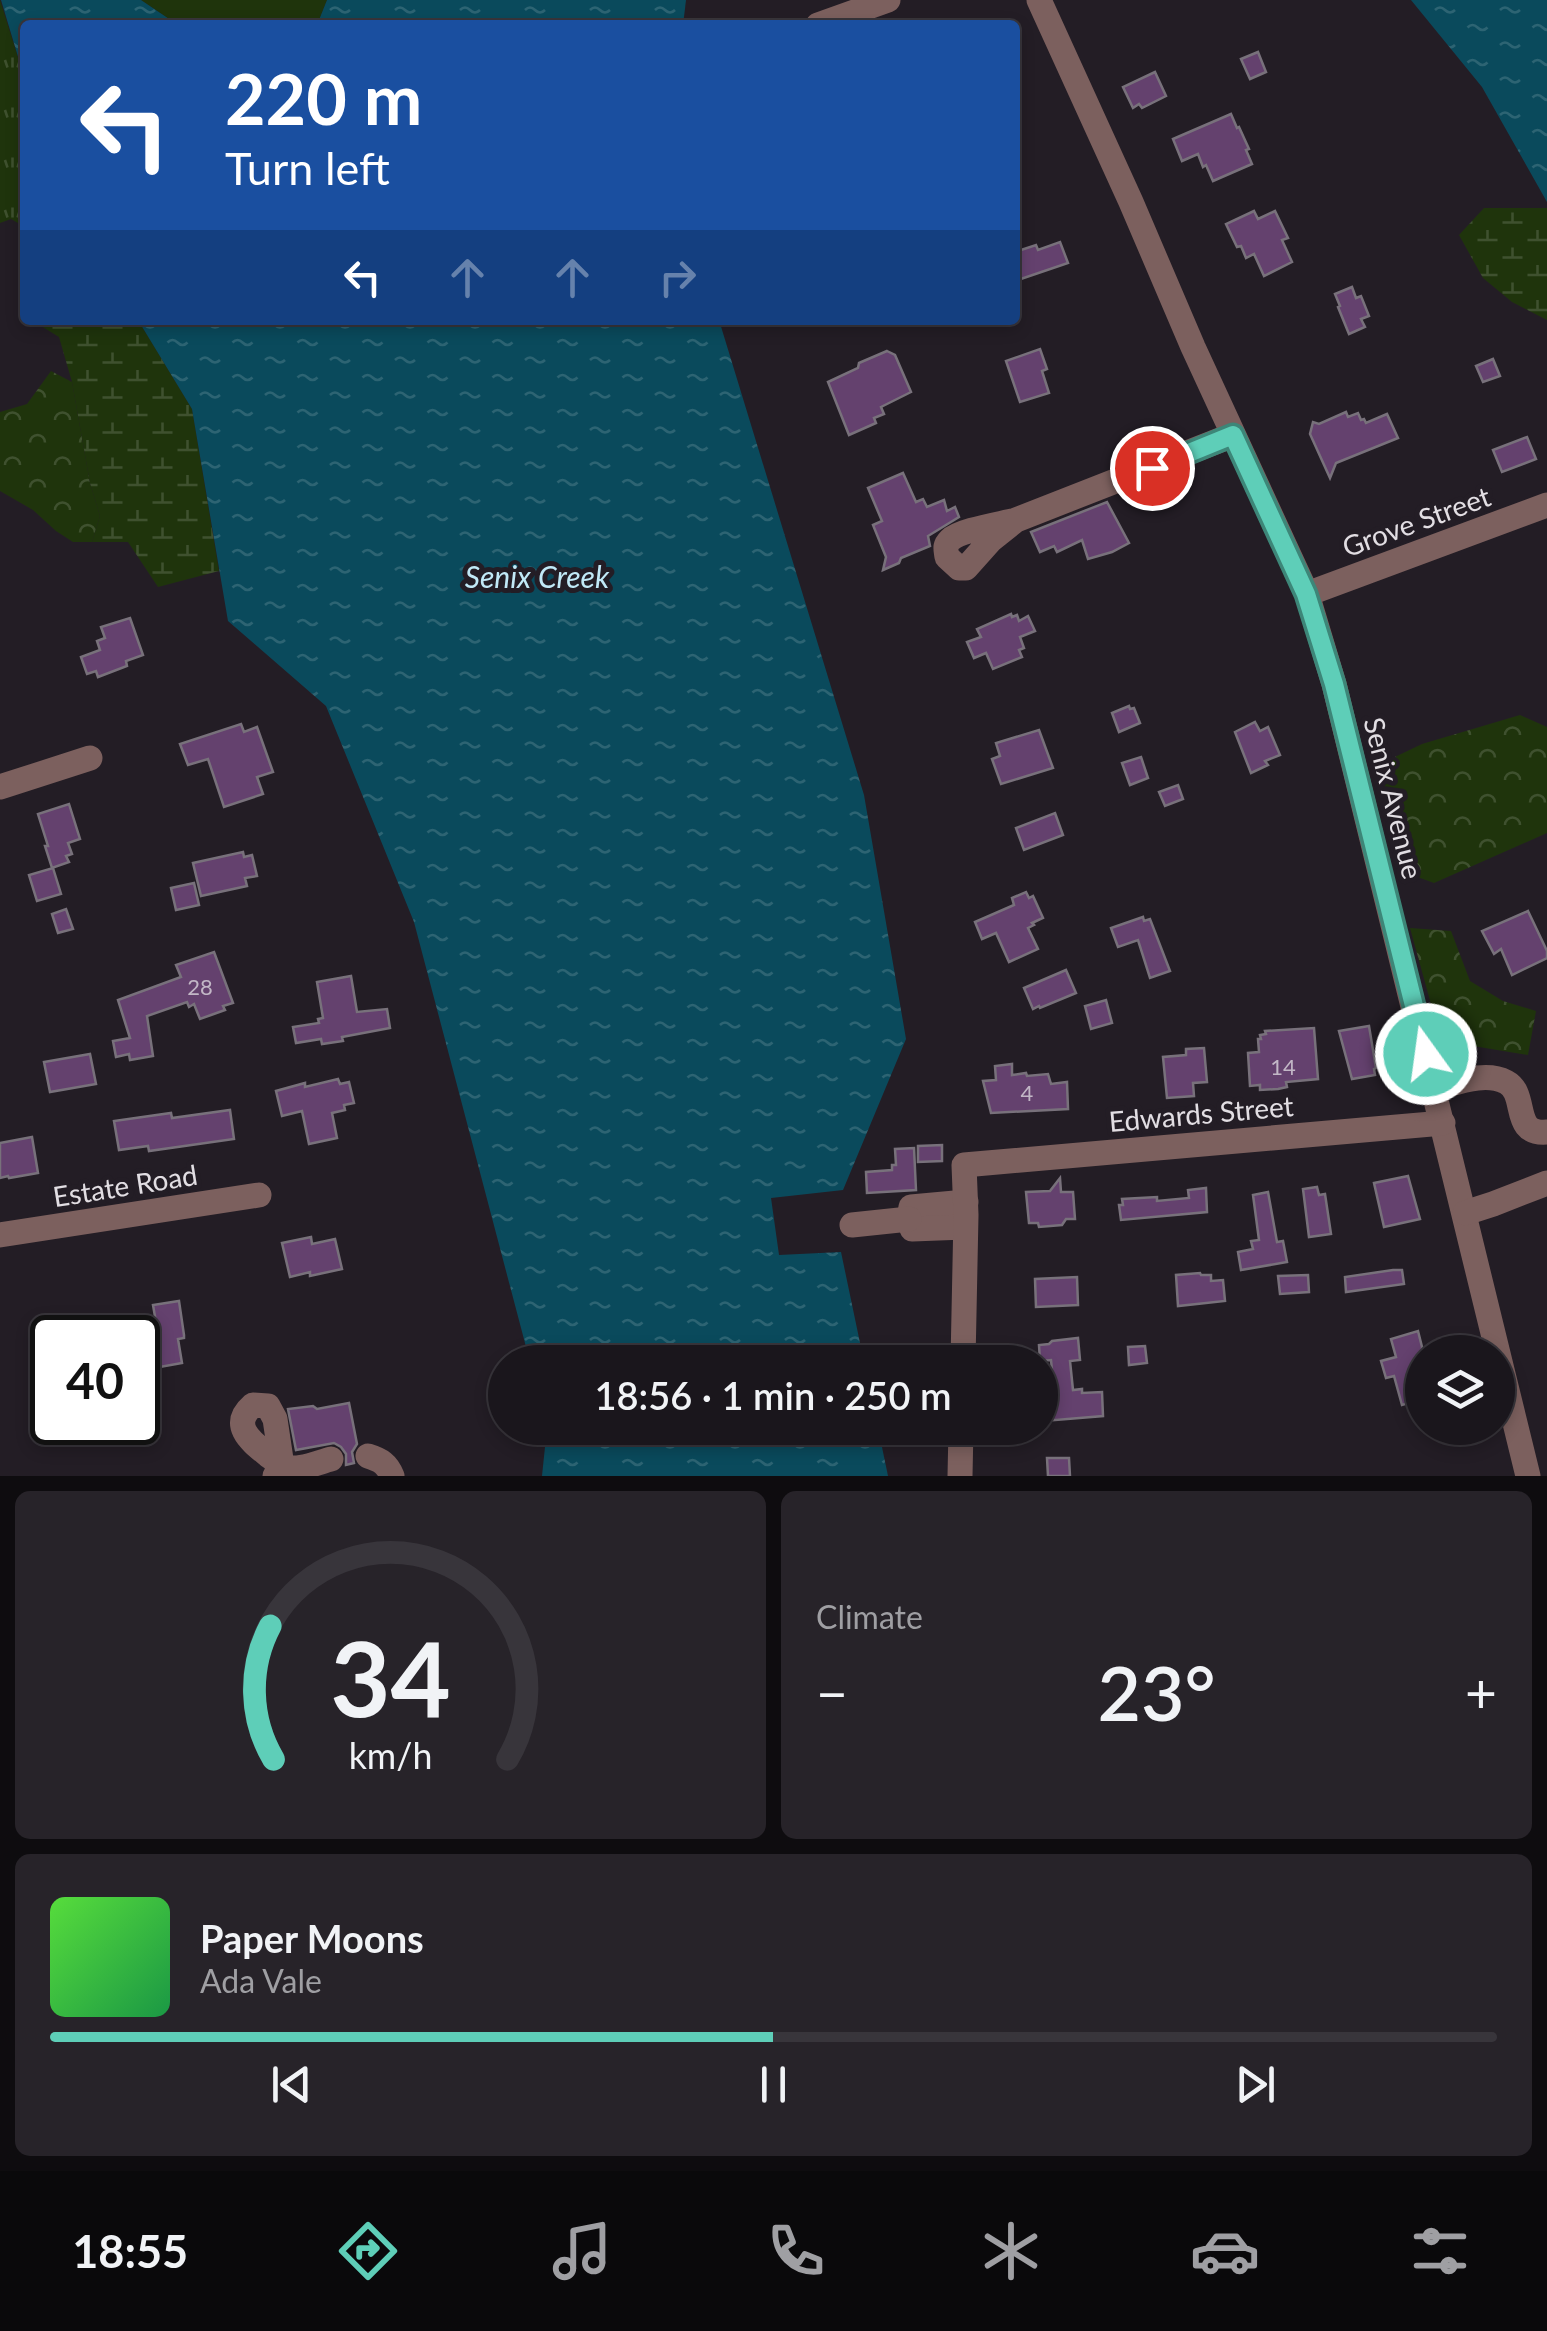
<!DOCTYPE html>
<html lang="en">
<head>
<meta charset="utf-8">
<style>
  body { margin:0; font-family:Lato,sans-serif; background:#272329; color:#f1f3f6; height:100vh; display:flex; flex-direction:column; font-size:38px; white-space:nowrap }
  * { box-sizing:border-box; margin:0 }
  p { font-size:32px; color:#9f9fa3 }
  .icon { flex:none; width:55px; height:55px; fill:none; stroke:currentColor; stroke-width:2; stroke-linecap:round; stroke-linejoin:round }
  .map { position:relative; height:1476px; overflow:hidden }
  .sheet { display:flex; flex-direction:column; gap:15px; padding:15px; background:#0e0c0f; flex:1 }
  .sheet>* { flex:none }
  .guide { position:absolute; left:20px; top:20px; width:1000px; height:305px; border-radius:10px; box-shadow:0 5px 15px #0003,0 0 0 2px #38353b; background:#1a4fa0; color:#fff; overflow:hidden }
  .tools { position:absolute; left:1405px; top:1335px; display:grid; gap:20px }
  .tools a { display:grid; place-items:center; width:110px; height:110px; border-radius:50%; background:#1a161c; box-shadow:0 5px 15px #0003,0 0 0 2px #38353b; font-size:50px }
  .speed { position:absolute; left:30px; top:1315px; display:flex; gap:20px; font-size:50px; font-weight:700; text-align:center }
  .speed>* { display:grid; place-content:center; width:130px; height:130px; border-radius:50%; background:#1a161c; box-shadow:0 5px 15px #0003,0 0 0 2px #38353b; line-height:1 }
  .speed .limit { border:5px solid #111; border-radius:15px; background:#fff; color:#111 }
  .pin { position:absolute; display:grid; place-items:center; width:85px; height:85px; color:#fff; margin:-42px; border:5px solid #fff; border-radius:50%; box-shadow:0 2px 10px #0007 }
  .me { position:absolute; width:110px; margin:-55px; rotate:346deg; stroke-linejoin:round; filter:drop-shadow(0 0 8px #0008) }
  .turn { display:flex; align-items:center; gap:35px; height:210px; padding:0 40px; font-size:45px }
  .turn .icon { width:130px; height:130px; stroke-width:2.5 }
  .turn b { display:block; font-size:70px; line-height:85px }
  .lanes { display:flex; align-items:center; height:95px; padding:0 40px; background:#0003; justify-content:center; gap:50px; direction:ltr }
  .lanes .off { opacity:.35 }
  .big { font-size:75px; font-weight:600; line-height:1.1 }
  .sheet .tile { flex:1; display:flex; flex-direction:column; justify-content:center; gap:15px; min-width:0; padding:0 35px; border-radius:15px; background:#272329 }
  .sheet .dial { align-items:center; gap:0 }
  .dial svg { height:260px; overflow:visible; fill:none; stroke:#38353b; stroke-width:7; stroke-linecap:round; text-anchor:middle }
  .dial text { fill:#f1f3f6; stroke:none }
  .song { display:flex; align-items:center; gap:30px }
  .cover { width:120px; height:120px; border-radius:15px; background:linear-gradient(135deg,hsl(110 70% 55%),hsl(140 70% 35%)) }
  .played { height:10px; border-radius:5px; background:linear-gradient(90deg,#5eceb8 50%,#38353b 50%) }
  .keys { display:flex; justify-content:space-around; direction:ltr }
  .heat { display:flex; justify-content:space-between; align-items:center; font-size:55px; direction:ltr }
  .sheet .tiles { flex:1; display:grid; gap:15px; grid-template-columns:1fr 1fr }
  .tile:last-child { grid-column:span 2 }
  .trip { position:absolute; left:488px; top:1345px; width:570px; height:100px; border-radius:50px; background:#1a161c; box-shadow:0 5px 15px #0003,0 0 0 2px #38353b; font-weight:600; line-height:100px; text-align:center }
  .tabs { display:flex; height:160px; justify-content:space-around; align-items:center; background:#0a090b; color:#9f9fa3 }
  .tabs .icon { width:70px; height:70px }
  .tabs .on { color:#5eceb8 }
  .tabs b { font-size:45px; color:#f1f3f6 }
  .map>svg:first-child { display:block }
</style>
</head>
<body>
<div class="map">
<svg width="1547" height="1476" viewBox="0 0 1547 1476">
  <defs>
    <pattern id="grass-tufts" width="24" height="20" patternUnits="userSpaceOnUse" patternTransform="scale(2.5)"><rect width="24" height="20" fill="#1f340c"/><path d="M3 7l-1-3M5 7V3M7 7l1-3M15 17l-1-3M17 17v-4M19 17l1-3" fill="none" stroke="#3f512f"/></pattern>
    <pattern id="forest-crowns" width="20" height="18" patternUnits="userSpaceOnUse" patternTransform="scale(2.5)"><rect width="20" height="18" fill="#1f340c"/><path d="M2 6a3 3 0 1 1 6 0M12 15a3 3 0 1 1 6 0" fill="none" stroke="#3f512f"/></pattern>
    <pattern id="wetland-marsh" width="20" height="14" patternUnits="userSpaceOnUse" patternTransform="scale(2.5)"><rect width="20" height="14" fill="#1f340c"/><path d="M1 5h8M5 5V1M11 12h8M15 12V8" fill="none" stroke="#3f512f"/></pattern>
    <pattern id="water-ripples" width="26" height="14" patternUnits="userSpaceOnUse" patternTransform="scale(2.5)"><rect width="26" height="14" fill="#0a4a5c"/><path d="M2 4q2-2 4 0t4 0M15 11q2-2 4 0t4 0" fill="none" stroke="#2d6473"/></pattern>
  </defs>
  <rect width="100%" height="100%" fill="#231d25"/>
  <polygon fill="url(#grass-tufts)" points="0,0 25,80 25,227 11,219 0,223"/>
  <g fill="url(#forest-crowns)">
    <polygon points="51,371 72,382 90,483 100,516 92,542 73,542 56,531 33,510 0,491 0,412 27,404"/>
    <polygon points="1520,715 1547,727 1547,833 1434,883 1412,875 1395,837 1376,766 1422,744"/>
    <polygon points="1410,928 1451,931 1470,981 1503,1001 1536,1011 1528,1055 1473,1046 1445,1055"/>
  </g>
  <g fill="url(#wetland-marsh)">
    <polygon points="1484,208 1547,208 1547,320 1512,302 1483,278 1459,235"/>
    <polygon points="138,320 192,409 219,571 158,587 128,542 92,542 100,516 90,483 72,382 59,337 33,321"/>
  </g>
  <polygon fill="#1f340c" points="141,0 327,0 317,25 178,25"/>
  <g fill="url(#water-ripples)">
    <polygon points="1,0 141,0 178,25 25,25 25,80"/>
    <polygon points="327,0 686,0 683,25 317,25"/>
    <polygon points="1411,0 1547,0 1547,202 1482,87"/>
    <polygon points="138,320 719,320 864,795 906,1039 843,1190 771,1198 779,1255 841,1252 864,1362 530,1362 414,922 326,706 228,621 192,409"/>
    <polygon points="547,1428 878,1428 888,1476 542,1476"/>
  </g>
  <g fill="#64416e" stroke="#78717b" stroke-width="2.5">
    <polygon points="1258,52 1266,72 1250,79 1241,59"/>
    <polygon points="1155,72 1166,96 1142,108 1139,104 1133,108 1123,87"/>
    <polygon points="1231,114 1237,128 1239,127 1249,149 1246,150 1252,164 1213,181 1206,165 1203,167 1198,154 1182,161 1173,139"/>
    <polygon points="1254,211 1258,219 1275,211 1288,238 1282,240 1292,262 1264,276 1254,254 1246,258 1241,246 1237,247 1226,224"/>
    <polygon points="1060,242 1068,263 1015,281 1015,252 1036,245 1038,250"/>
    <polygon points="1352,287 1356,298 1361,296 1369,316 1361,319 1365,327 1349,334 1338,307 1340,306 1335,294"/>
    <polygon points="1040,349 1047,369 1042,371 1049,393 1020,402 1006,361"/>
    <polygon points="887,351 895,355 911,392 881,407 884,414 874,418 876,423 849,435 828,382 858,368 859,363"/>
    <polygon points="1493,359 1500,376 1483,382 1476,366"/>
    <polygon points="1346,412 1348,417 1358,413 1361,420 1364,419 1366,423 1387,414 1398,438 1336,463 1330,478 1310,434 1313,422 1319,424"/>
    <polygon points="1527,437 1536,459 1502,472 1493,450"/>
    <polygon points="903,473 916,502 923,499 927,507 944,500 947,511 955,507 959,517 928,536 930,546 901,558 899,563 883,570 886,557 873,525 882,521 868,488"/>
    <polygon points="1107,502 1129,543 1112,552 1088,559 1082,540 1057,552 1054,546 1040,552 1031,532"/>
    <polygon points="1011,614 1012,617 1017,615 1019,621 1028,616 1035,631 1020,637 1024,648 1019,650 1022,657 993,669 986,653 974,658 967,642 981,637 977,629"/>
    <polygon points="130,618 143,655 126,661 127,666 98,677 96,671 87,674 81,657 100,650 97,641 105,638 101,627"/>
    <polygon points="1129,706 1130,709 1134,708 1140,723 1119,732 1112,713"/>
    <polygon points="1255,722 1260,731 1268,727 1280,755 1265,761 1268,765 1251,773 1235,732"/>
    <polygon points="241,724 244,732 257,727 273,772 257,777 263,794 224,807 208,759 188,765 180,744"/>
    <polygon points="1039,730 1053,768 1001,784 992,759 1000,756 996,743"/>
    <polygon points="1141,757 1148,778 1130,785 1122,763"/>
    <polygon points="1178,785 1183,799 1165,806 1159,792"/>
    <polygon points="69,804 80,839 68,843 72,854 66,856 69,862 52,868 45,846 48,846 38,814"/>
    <polygon points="1055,813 1063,835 1024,850 1016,828"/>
    <polygon points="243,852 244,857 252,855 257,876 245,878 247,886 201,896 193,863"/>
    <polygon points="53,868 61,894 37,901 29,875"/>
    <polygon points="194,883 199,905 176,910 171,888"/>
    <polygon points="1026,892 1029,898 1033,896 1043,918 1032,923 1034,925 1028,928 1038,949 1009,962 996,933 982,939 975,922 1014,905 1012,898"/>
    <polygon points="66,909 73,929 58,933 52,914"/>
    <polygon points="1528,911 1547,951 1547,958 1512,975 1501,949 1494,954 1482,931"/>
    <polygon points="1143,917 1144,921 1150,919 1170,971 1150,978 1138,940 1118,947 1111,928"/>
    <polygon points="214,952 233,1003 223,1006 225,1010 200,1019 194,1004 189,1007 187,1002 147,1016 153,1056 130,1060 129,1054 116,1057 113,1041 130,1038 118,1000 181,977 176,965"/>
    <polygon points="1066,970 1076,993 1040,1008 1039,1006 1033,1009 1024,988"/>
    <polygon points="351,976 357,1012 387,1009 390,1028 342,1037 343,1041 322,1044 321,1039 296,1043 293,1027 319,1023 318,1019 323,1018 317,982"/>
    <polygon points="1106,1000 1112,1023 1091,1029 1085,1006"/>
    <polygon points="1369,1026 1376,1068 1374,1069 1375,1075 1352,1079 1339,1031"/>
    <polygon points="1314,1028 1318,1079 1286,1082 1287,1087 1278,1089 1260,1090 1260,1085 1250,1086 1248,1053 1259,1052 1258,1039 1261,1039 1260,1035 1266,1034 1265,1031"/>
    <polygon points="1204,1048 1207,1082 1193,1083 1194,1096 1167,1098 1163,1057 1186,1055 1186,1049"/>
    <polygon points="90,1054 96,1084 50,1092 44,1062"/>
    <polygon points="1012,1064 1012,1075 1026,1073 1027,1076 1048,1074 1051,1084 1067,1082 1068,1109 991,1113 983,1081 996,1080 995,1066"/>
    <polygon points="338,1079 340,1084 349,1082 354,1103 344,1105 345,1110 332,1113 337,1138 309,1144 302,1111 282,1116 276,1091 305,1083 305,1087"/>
    <polygon points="230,1110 234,1139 149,1151 148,1146 119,1150 114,1121 171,1113 172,1118"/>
    <polygon points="32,1137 38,1173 9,1178 8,1176 0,1178 0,1143"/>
    <polygon points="942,1145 942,1161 918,1162 918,1146"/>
    <polygon points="914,1148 916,1190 867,1193 866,1172 892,1170 892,1165 896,1165 895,1149"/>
    <polygon points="1408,1176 1420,1219 1384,1227 1374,1183"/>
    <polygon points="1060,1178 1061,1192 1073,1192 1075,1219 1066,1219 1062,1225 1039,1227 1038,1223 1029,1223 1026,1192 1050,1191"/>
    <polygon points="1317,1187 1319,1195 1325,1194 1331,1234 1309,1237 1303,1189"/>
    <polygon points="1206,1188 1207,1212 1121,1220 1119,1205 1123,1205 1122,1199 1157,1197 1157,1201 1189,1198 1188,1190"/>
    <polygon points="1268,1192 1277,1242 1283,1241 1287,1262 1241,1270 1238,1252 1253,1249 1251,1241 1259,1240 1253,1195"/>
    <polygon points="311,1237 312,1244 335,1239 342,1269 310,1276 310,1272 290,1277 282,1243"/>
    <polygon points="1393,1270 1402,1270 1404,1284 1346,1292 1345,1277"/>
    <polygon points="1200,1273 1201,1275 1211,1275 1211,1281 1223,1280 1225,1301 1178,1306 1176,1275"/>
    <polygon points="1308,1275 1309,1292 1280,1294 1278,1276"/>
    <polygon points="1077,1277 1078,1305 1036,1307 1035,1279"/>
    <polygon points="179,1301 184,1335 184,1338 178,1339 182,1363 154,1368 155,1377 138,1379 138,1331 157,1328 153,1305"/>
    <polygon points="1418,1331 1422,1347 1422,1399 1402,1405 1394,1376 1386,1378 1381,1361 1396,1357 1391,1339"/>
    <polygon points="1078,1338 1080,1360 1070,1361 1073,1390 1082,1389 1082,1393 1102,1392 1103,1416 1044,1421 1042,1392 1054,1391 1051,1360 1040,1361 1039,1345 1049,1344 1052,1341"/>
    <polygon points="1145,1346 1147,1363 1129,1365 1128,1347"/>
    <polygon points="349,1403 357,1444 352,1452 354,1463 346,1465 346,1454 341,1447 334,1443 296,1450 288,1409 313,1406 317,1409"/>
    <polygon points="1047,1458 1069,1458 1070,1476 1048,1476"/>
  </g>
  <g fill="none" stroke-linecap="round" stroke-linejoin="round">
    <g stroke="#7c605e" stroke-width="25">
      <polyline points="1039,0 1131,202 1193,347 1307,594 1334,684 1528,1476"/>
      <polyline points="818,25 888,0"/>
      <path d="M 1016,520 C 1001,524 960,530 950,540 C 944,546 946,549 947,557 L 959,568 L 966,568 L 991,540 L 1016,520 L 1233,435"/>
      <polyline points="1307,594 1547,505"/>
      <polyline points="0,787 90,758"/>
      <path d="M 1435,1088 C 1456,1083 1485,1071 1506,1082 C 1529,1094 1510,1135 1547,1132"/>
      <polyline points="1465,1213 1493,1204 1547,1183"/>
      <polyline points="909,1219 911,1207 966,1202"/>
      <polyline points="909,1219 912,1229 965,1227"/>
      <polyline points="852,1225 909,1219"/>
      <polyline points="0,1235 259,1195"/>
      <polyline points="963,1362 966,1215 964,1165 1443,1123"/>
      <path d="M 368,1456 C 381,1460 387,1464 392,1476"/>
      <path d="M 275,1476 L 282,1466 L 275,1419 L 268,1406 L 253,1405 C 229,1426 252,1442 269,1456 C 274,1459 277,1464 282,1466 C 297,1472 316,1463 331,1459"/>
      <polyline points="960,1476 961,1428"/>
    </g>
  </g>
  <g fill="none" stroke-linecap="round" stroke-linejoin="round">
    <g stroke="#3d8678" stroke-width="25">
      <polyline id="route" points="1152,468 1233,435 1306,594 1334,684 1426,1054"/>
    </g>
    <use href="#route" stroke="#5eceb8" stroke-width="18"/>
  </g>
  <g text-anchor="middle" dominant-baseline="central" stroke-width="10" stroke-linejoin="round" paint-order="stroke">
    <g font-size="22" fill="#c2b7c6">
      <text x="200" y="986">28</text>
      <text x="1283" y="1066">14</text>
      <text x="1027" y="1092">4</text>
    </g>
    <g font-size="28" fill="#e2dee3" stroke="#231d25">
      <text transform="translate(1416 521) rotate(-20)">Grove Street</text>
      <text transform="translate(1394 798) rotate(76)">Senix Avenue</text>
      <text transform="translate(1201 1113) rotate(-5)">Edwards Street</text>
      <text transform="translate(125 1185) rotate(-9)">Estate Road</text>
    </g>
    <g font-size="30" font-style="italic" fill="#c1e9f7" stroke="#231d25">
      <text x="537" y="576">Senix Creek</text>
    </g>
  </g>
</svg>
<div class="tools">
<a><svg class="icon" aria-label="layers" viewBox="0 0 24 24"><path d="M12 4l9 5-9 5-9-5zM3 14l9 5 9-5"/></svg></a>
</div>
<div class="speed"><div class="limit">40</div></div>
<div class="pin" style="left:1152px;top:468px;background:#d93025"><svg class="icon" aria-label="arrive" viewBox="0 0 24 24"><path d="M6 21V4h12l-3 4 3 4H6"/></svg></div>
<svg class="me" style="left:1426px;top:1054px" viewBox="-20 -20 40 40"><circle r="17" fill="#5eceb8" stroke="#fff" stroke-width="3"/><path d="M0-11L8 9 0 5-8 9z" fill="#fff"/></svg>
<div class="trip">18:56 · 1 min · 250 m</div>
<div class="guide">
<div class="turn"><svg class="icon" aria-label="left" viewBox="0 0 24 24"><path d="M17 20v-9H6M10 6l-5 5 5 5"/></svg><div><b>220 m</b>Turn left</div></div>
<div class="lanes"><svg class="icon" aria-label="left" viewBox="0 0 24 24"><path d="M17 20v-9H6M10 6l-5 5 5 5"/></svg><svg class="icon off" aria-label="ahead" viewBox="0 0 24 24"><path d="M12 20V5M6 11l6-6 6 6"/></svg><svg class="icon off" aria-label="ahead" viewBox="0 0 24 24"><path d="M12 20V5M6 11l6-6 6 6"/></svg><svg class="icon off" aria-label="right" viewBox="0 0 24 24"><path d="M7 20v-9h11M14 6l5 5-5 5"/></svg></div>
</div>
</div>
<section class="sheet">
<div class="tiles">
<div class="tile dial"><svg viewBox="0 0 100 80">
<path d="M14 69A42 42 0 1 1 86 69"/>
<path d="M14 69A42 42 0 0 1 13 28" stroke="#5eceb8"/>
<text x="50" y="56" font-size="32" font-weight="700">34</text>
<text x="50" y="72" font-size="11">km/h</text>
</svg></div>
<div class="tile"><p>Climate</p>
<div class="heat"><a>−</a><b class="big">23°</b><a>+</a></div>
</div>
<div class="tile">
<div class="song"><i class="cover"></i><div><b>Paper Moons</b><p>Ada Vale</p></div></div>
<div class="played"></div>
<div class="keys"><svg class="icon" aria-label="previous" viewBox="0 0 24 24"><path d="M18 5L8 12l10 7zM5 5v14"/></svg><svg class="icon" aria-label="pause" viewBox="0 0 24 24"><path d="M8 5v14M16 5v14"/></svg><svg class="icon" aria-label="next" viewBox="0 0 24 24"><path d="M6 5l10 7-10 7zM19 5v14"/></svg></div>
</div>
</div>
</section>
<nav class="tabs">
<b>18:55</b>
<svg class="icon on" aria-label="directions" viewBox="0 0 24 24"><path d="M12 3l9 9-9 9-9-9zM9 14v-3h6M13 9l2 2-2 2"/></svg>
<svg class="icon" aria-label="music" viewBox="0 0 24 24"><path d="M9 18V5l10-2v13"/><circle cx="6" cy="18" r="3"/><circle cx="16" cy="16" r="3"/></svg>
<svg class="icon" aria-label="phone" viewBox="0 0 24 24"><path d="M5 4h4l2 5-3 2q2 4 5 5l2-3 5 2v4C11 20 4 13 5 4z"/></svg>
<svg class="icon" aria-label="climate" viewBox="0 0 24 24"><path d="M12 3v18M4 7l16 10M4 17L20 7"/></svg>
<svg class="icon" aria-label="car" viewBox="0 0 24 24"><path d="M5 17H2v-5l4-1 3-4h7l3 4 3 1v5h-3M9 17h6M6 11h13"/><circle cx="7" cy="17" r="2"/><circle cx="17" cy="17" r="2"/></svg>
<svg class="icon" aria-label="filters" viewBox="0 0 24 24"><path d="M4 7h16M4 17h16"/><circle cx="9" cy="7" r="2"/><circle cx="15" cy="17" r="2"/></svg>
</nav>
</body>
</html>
